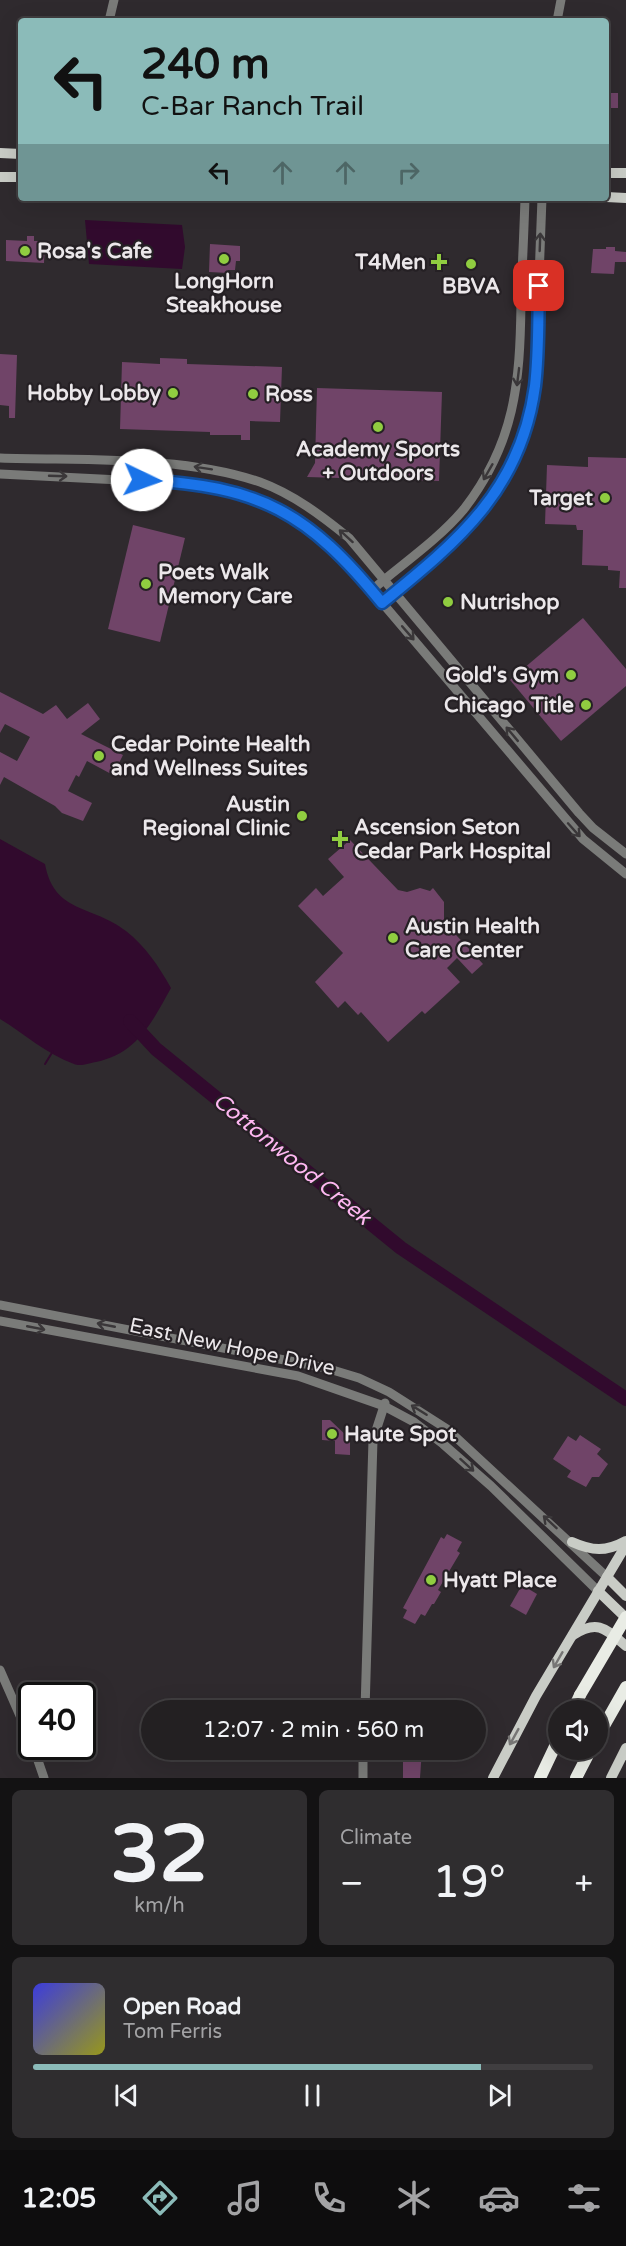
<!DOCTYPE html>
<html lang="en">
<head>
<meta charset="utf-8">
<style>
  body { margin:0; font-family:"Varela Round",sans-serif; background:#2f2d2f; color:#f1f3f6; height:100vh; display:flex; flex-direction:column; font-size:22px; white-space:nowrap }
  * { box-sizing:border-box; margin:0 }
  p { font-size:20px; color:#a3a3a5 }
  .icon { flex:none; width:33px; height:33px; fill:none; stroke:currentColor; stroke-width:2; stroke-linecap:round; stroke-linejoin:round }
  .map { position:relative; height:1778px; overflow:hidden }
  .panel { display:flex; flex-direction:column; gap:12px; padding:12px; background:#131213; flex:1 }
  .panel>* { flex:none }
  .guide { position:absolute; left:18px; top:18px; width:591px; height:183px; border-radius:6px; box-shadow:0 6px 24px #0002,0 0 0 2px #403e40; background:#8bbbb9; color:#111; overflow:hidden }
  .controls { position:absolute; left:548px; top:1700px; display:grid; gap:12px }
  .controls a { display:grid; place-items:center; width:60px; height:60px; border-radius:50%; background:#232022; box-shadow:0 6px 24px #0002,0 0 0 2px #403e40; font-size:30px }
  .speed { position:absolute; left:18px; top:1682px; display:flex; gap:12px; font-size:30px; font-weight:700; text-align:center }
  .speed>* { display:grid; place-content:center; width:78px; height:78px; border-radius:50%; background:#232022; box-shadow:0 6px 24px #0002,0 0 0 2px #403e40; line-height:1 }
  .speed .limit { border:3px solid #111; border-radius:9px; background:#fff; color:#111 }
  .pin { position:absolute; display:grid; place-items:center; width:51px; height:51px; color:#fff; margin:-26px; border-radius:12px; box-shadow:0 3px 9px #0006 }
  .me { position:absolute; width:66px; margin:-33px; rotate:93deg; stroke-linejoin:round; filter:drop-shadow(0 0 4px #0008) }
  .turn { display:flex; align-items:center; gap:21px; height:126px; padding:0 24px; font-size:27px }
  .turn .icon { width:78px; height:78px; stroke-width:2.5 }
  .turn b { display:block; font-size:42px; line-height:51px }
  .lanes { display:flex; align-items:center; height:57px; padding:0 24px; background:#0003; justify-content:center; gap:30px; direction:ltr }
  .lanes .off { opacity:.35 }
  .big { font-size:45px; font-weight:600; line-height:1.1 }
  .panel .tile { flex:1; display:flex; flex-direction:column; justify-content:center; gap:9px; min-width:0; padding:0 21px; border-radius:9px; background:#2f2d2f }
  .panel .dial { align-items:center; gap:0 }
  .dial b { font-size:78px; line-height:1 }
  .song { display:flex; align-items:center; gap:18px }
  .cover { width:72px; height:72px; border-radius:9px; background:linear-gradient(135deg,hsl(240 70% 55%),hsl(60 70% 35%)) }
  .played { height:6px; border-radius:3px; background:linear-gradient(90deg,#8bbbb9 80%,#403e40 80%) }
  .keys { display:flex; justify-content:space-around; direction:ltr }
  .heat { display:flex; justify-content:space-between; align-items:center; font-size:33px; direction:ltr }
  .panel .tiles { flex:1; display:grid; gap:12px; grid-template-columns:1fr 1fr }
  .tile:last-child { grid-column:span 2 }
  .trip { position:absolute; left:141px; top:1700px; width:345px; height:60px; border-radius:30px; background:#232022; box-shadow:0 6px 24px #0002,0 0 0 2px #403e40; font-weight:600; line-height:60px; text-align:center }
  .tabs { display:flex; height:96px; justify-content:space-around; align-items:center; background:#0e0d0e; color:#a3a3a5 }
  .tabs .icon { width:42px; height:42px }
  .tabs .active { color:#8bbbb9 }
  .tabs b { font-size:27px; color:#f1f3f6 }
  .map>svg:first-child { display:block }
</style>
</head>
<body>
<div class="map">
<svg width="626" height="1778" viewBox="0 0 626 1778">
  <rect width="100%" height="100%" fill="#2f2a2e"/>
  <g fill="#310a2d">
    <polygon points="85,220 182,225 185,247 182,269 89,264"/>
    <path d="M 0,839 L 45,864 C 54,914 93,905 126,931 C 146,947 158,965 171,988 C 152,1022 138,1053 96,1062 C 90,1063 80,1067 74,1064 C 46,1054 25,1034 0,1019 Z"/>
  </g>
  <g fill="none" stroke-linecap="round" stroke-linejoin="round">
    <polyline stroke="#310a2d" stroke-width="2" points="45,1064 53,1051"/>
    <polyline stroke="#310a2d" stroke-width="14" points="130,1021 156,1049 401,1248 626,1399"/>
  </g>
  <g fill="#704468">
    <rect x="606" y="93" width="12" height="15"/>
    <polygon points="27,236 34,236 34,241 45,241 44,263 6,261 6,240 27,241"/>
    <polygon points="210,244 240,246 240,261 236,261 235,270 228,270 228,273 209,272"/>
    <polygon points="606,247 615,247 615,251 626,252 626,262 615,262 614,274 591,273 593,249 606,249"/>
    <polygon points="0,354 17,355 15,418 9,418 9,406 0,405"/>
    <polygon points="160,358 187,359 187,364 282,367 280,422 250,421 250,440 241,440 241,435 210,435 210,432 120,429 122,362 160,364"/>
    <polygon points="317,388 442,392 439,481 307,477 315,463"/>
    <polygon points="588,457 626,458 626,588 619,588 620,571 608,570 608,566 582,565 583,530 577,530 576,525 545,524 547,465 588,467"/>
    <polygon points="133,525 185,538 160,642 108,629"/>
    <polygon points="583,618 626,669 626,686 561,741 510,680"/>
    <polygon points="0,692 43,714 56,705 67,719 88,703 100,719 81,734 123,755 113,775 87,761 79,777 76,775 68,791 92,803 83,821 62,813 55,806 4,777 0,785 0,752 17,761 30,737 5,724 0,733"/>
    <polygon points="350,840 398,890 407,892 420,888 430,891 433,888 444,902 444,922 483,964 472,974 457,958 447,968 460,982 425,1014 422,1011 388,1042 361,1012 358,1015 345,1001 338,1008 315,982 343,953 298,906 316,888 323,896 344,877 328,859"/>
    <polygon points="322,1420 330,1420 350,1439 350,1455 335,1454 335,1441 322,1440"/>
    <polygon points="580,1435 601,1449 597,1454 608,1464 599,1477 592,1477 586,1487 567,1477 571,1471 553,1459 568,1436 576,1441"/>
    <polygon points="447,1534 462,1542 457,1551 460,1553 438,1590 441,1592 434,1604 432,1604 425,1616 421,1614 415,1624 403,1618 407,1610 403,1608 441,1537 444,1539"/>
    <polygon points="522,1585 537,1594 526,1615 510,1606"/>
    <polygon points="403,1749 422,1749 420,1778 403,1778"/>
  </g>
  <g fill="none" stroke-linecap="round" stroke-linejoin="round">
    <g stroke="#7a7b79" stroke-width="9">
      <polyline points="109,21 114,0"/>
      <polyline points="557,21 561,0"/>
      <path d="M 0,458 C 83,461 181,455 260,482 C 293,494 322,516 349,538 L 579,813 L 593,828 L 626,854"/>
      <path d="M 0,474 L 200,484 C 262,495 314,524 356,572 L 583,839 L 626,874"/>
      <path d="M 372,590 C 402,564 438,540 464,509 C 515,443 520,383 521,303 C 522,268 524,233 525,198"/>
      <path d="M 382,603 C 462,538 518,493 535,385 L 542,198"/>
      <polyline points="0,1305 326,1368 359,1378 389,1392 447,1429 607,1577"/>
      <polyline points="0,1321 298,1376 384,1406 414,1422 443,1444 491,1486 598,1591"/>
      <polyline points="0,1670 32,1743"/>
      <polyline points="365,1710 373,1440 385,1403"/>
      <polyline points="33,1746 44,1778"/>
      <polyline points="363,1778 363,1749"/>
    </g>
    <g stroke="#c9ccc6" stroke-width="10">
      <polyline points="0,153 21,154"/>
      <polyline points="606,173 626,173"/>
      <polyline points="0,177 21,177"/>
      <polyline points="606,197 626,198"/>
      <path d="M 572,1542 C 592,1551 606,1552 626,1541"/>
      <polyline points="607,1577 626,1596"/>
      <polyline points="598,1591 626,1618"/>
      <path d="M 573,1635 C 598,1619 606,1629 626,1646"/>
      <polyline points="493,1778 536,1696 626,1545"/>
      <polyline points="611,1778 626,1748"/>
    </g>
    <g stroke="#e9ece5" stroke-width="12">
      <polyline points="573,1710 580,1695"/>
      <polyline points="597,1738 626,1687"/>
      <polyline points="540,1778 558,1740"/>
      <polyline points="576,1778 591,1749"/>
    </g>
    <polyline stroke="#e9ece5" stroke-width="12" points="580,1695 626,1617"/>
  </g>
  <defs><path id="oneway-shaft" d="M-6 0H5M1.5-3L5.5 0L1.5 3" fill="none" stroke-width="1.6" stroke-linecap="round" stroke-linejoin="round" transform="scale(1.5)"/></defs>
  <g stroke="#3a3739">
    <use href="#oneway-shaft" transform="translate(540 242) rotate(-88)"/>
    <use href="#oneway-shaft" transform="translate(518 377) rotate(97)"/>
    <use href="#oneway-shaft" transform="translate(203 468) rotate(-171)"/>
    <use href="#oneway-shaft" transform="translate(488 472) rotate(120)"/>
    <use href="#oneway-shaft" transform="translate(58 476) rotate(2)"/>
    <use href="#oneway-shaft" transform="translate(346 536) rotate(-138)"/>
    <use href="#oneway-shaft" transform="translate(408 633) rotate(49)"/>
    <use href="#oneway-shaft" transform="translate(512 734) rotate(-130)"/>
    <use href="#oneway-shaft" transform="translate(574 830) rotate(48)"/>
    <use href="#oneway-shaft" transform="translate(106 1325) rotate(-169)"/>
    <use href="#oneway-shaft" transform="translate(36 1328) rotate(11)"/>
    <use href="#oneway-shaft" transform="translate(419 1410) rotate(-148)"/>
    <use href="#oneway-shaft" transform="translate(467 1465) rotate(42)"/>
    <use href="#oneway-shaft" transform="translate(550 1522) rotate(-137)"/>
  </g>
  <g stroke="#777675">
    <use href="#oneway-shaft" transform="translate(558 1660) rotate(120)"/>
    <use href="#oneway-shaft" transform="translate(514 1737) rotate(119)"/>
  </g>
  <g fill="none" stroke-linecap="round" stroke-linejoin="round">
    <g stroke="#114b97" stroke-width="15">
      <path id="route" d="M 142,480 C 260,486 308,512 382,603 C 458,541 521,490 535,386 C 539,353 538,319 539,286"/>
    </g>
    <use href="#route" stroke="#1a73e8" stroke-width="10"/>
  </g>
  <g fill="#90cd40" stroke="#252024" stroke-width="2">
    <circle cx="25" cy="251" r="6"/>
    <circle cx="224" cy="259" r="6"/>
    <path d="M436 253h6v6h6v6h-6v6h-6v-6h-6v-6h6z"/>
    <circle cx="471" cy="264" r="6"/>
    <circle cx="173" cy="393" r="6"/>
    <circle cx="253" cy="394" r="6"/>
    <circle cx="378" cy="427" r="6"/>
    <circle cx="605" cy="498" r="6"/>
    <circle cx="146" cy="584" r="6"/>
    <circle cx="448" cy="602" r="6"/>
    <circle cx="571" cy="675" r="6"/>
    <circle cx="586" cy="705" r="6"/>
    <circle cx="99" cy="756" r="6"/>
    <circle cx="302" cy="816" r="6"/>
    <path d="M337 830h6v6h6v6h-6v6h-6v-6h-6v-6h6z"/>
    <circle cx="393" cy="938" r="6"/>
    <circle cx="332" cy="1434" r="6"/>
    <circle cx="431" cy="1580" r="6"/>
  </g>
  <g text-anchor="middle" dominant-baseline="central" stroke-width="4.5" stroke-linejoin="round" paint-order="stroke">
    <g font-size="21" font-weight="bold" fill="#ebe7ea" stroke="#252024" text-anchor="start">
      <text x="37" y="251">Rosa's Cafe</text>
      <text x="426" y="262" text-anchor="end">T4Men</text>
      <text x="224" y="281" text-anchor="middle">LongHorn<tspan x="224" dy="24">Steakhouse</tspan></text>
      <text x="471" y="286" text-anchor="middle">BBVA</text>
      <text x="161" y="393" text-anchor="end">Hobby Lobby</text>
      <text x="265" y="394">Ross</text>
      <text x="378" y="449" text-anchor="middle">Academy Sports<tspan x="378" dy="24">+ Outdoors</tspan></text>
      <text x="593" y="498" text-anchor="end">Target</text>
      <text x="158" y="572">Poets Walk<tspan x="158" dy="24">Memory Care</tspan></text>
      <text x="460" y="602">Nutrishop</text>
      <text x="559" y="675" text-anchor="end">Gold's Gym</text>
      <text x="574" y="705" text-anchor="end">Chicago Title</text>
      <text x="111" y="744">Cedar Pointe Health<tspan x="111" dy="24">and Wellness Suites</tspan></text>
      <text x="290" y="804" text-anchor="end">Austin<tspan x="290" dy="24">Regional Clinic</tspan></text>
      <text x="354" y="827">Ascension Seton<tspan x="354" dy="24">Cedar Park Hospital</tspan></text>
      <text x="405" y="926">Austin Health<tspan x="405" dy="24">Care Center</tspan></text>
      <text x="344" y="1434">Haute Spot</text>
      <text x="443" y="1580">Hyatt Place</text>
    </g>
    <g font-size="21" fill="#ebe7ea" stroke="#252024">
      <text transform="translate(232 1347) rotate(12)">East New Hope Drive</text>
    </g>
    <g font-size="22" font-style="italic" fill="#feb7f1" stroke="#252024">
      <text transform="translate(292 1159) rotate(39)">Cottonwood Creek</text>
    </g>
  </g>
</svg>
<div class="controls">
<a><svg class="icon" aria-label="sound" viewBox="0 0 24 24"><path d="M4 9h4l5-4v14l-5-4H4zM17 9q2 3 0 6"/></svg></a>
</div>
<div class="speed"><div class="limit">40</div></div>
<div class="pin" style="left:539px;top:286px;background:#d93025"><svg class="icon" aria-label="arrive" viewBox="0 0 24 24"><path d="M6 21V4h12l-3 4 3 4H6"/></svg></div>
<svg class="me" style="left:142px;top:480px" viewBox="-20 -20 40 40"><circle r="19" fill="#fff"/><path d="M0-13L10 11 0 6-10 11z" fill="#1a73e8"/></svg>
<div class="trip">12:07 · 2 min · 560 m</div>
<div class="guide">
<div class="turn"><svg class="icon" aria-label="left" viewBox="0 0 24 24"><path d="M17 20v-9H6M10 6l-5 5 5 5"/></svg><div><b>240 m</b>C-Bar Ranch Trail</div></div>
<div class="lanes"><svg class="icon" aria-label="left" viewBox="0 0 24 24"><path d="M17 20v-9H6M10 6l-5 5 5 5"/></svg><svg class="icon off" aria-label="ahead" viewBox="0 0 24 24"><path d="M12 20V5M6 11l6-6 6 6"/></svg><svg class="icon off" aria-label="ahead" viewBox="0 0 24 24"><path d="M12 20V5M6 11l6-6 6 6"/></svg><svg class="icon off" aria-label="right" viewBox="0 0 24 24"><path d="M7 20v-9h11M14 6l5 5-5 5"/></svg></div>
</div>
</div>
<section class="panel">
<div class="tiles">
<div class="tile dial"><b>32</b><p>km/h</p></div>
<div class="tile"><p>Climate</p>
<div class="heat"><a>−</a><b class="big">19°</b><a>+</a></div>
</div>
<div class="tile">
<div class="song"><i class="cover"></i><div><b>Open Road</b><p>Tom Ferris</p></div></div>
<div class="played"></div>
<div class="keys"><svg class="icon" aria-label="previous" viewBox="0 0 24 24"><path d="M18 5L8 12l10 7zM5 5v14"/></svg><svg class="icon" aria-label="pause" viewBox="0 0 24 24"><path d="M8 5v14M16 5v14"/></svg><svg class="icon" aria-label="next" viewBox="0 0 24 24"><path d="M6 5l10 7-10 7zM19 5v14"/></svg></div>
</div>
</div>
</section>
<nav class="tabs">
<b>12:05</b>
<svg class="icon active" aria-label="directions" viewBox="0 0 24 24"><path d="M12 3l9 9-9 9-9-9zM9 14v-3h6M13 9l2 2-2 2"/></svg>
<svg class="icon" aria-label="music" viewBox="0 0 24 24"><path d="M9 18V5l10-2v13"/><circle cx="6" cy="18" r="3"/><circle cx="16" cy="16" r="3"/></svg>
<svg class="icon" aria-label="phone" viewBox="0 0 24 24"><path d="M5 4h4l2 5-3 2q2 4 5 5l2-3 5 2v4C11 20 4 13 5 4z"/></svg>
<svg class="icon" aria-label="climate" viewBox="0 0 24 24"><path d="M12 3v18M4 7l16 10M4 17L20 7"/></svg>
<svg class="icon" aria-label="car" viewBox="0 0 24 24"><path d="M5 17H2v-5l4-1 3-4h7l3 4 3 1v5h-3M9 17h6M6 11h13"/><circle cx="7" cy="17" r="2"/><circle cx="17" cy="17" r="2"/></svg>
<svg class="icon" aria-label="filters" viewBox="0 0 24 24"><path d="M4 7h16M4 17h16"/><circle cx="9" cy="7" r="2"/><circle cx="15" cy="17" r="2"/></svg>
</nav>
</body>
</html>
